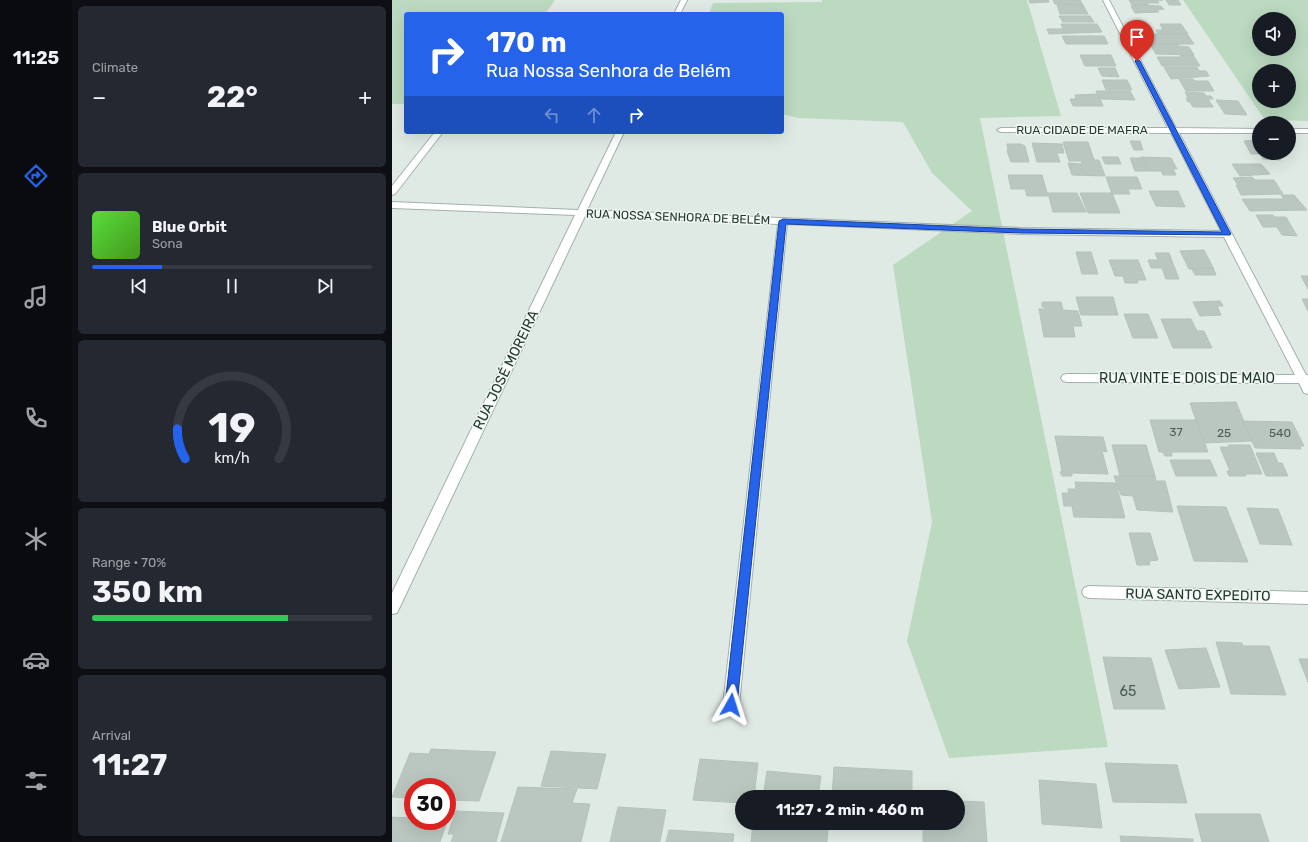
<!DOCTYPE html>
<html lang="en">
<head>
<meta charset="utf-8">
<style>
  body { margin:0; font-family:Rubik,sans-serif; background:#242831; color:#f1f3f6; height:100vh; display:flex; flex-direction:column; font-size:15px; white-space:nowrap }
  * { box-sizing:border-box; margin:0 }
  p { font-size:13px; color:#9ea1a6 }
  .icon { flex:none; width:22px; height:22px; fill:none; stroke:currentColor; stroke-width:2; stroke-linecap:round; stroke-linejoin:round }
  .map { position:relative; flex:1; overflow:hidden }
  .sheet { display:flex; flex-direction:column; gap:6px; padding:6px; background:#0d0f14; width:320px }
  .sheet>* { flex:none }
  .banner { position:absolute; left:12px; top:12px; width:380px; height:122px; border-radius:4px; box-shadow:0 4px 16px #0002; background:#2563eb; color:#fff; overflow:hidden }
  .fabs { position:absolute; left:860px; top:12px; display:grid; gap:8px }
  .fabs a { display:grid; place-items:center; width:44px; height:44px; border-radius:50%; background:#171b24; box-shadow:0 4px 16px #0002; font-size:20px }
  .speed { position:absolute; left:12px; top:778px; display:flex; gap:8px; font-size:20px; font-weight:700; text-align:center }
  .speed>* { display:grid; place-content:center; width:52px; height:52px; border-radius:50%; background:#171b24; box-shadow:0 4px 16px #0002; line-height:1 }
  .speed .limit { border:6px solid #d22; background:#fff; color:#111 }
  .pin { position:absolute; display:grid; place-items:center; width:34px; height:34px; color:#fff; margin:-41px -17px; border-radius:50% 50% 50% 0; rotate:-45deg; box-shadow:0 0 4px #0007 }
  .pin .icon { rotate:45deg }
  .me { position:absolute; width:44px; margin:-22px; rotate:6deg; stroke-linejoin:round; filter:drop-shadow(0 0 3px #0008) }
  .turn { display:flex; align-items:center; gap:14px; height:84px; padding:0 16px; font-size:18px }
  .turn .icon { width:52px; height:52px; stroke-width:2.5 }
  .turn b { display:block; font-size:28px; line-height:34px }
  .lanes { display:flex; align-items:center; height:38px; padding:0 16px; background:#0003; justify-content:center; gap:20px; direction:ltr }
  .lanes .off { opacity:.35 }
  .big { font-size:30px; font-weight:700; line-height:1.1 }
  .sheet .widget { flex:1; display:flex; flex-direction:column; justify-content:center; gap:6px; min-width:0; padding:0 14px; border-radius:6px; background:#242831 }
  .sheet .dial { align-items:center; gap:0 }
  .dial svg { height:104px; overflow:visible; fill:none; stroke:#363941; stroke-width:7; stroke-linecap:round; text-anchor:middle }
  .dial text { fill:#f1f3f6; stroke:none }
  .song { display:flex; align-items:center; gap:12px }
  .cover { width:48px; height:48px; border-radius:6px; background:linear-gradient(135deg,hsl(110 70% 55%),hsl(100 70% 35%)) }
  .played { height:4px; border-radius:2px; background:linear-gradient(90deg,#2563eb 25%,#363941 25%) }
  .keys { display:flex; justify-content:space-around; direction:ltr }
  .heat { display:flex; justify-content:space-between; align-items:center; font-size:22px; direction:ltr }
  .charge { height:6px; border-radius:3px; background:linear-gradient(90deg,#34c759 70%,#363941 0) }
  .trip { position:absolute; left:343px; top:790px; width:230px; height:40px; border-radius:20px; background:#171b24; box-shadow:0 4px 16px #0002; font-weight:700; line-height:40px; text-align:center }
  main { display:flex; flex:1; min-height:0 }
  .tabs { display:flex; flex-direction:column; width:72px; justify-content:space-around; align-items:center; background:#090b0e; color:#9ea1a6 }
  .tabs .icon { width:28px; height:28px }
  .tabs .selected { color:#2563eb }
  .tabs b { font-size:18px; color:#f1f3f6 }
  .map>svg:first-child { display:block }
</style>
</head>
<body>
<main>
<nav class="tabs">
<b>11:25</b>
<svg class="icon selected" aria-label="directions" viewBox="0 0 24 24"><path d="M12 3l9 9-9 9-9-9zM9 14v-3h6M13 9l2 2-2 2"/></svg>
<svg class="icon" aria-label="music" viewBox="0 0 24 24"><path d="M9 18V5l10-2v13"/><circle cx="6" cy="18" r="3"/><circle cx="16" cy="16" r="3"/></svg>
<svg class="icon" aria-label="phone" viewBox="0 0 24 24"><path d="M5 4h4l2 5-3 2q2 4 5 5l2-3 5 2v4C11 20 4 13 5 4z"/></svg>
<svg class="icon" aria-label="climate" viewBox="0 0 24 24"><path d="M12 3v18M4 7l16 10M4 17L20 7"/></svg>
<svg class="icon" aria-label="car" viewBox="0 0 24 24"><path d="M5 17H2v-5l4-1 3-4h7l3 4 3 1v5h-3M9 17h6M6 11h13"/><circle cx="7" cy="17" r="2"/><circle cx="17" cy="17" r="2"/></svg>
<svg class="icon" aria-label="filters" viewBox="0 0 24 24"><path d="M4 7h16M4 17h16"/><circle cx="9" cy="7" r="2"/><circle cx="15" cy="17" r="2"/></svg>
</nav>
<section class="sheet">
<div class="widget"><p>Climate</p>
<div class="heat"><a>−</a><b class="big">22°</b><a>+</a></div>
</div>
<div class="widget">
<div class="song"><i class="cover"></i><div><b>Blue Orbit</b><p>Sona</p></div></div>
<div class="played"></div>
<div class="keys"><svg class="icon" aria-label="previous" viewBox="0 0 24 24"><path d="M18 5L8 12l10 7zM5 5v14"/></svg><svg class="icon" aria-label="pause" viewBox="0 0 24 24"><path d="M8 5v14M16 5v14"/></svg><svg class="icon" aria-label="next" viewBox="0 0 24 24"><path d="M6 5l10 7-10 7zM19 5v14"/></svg></div>
</div>
<div class="widget dial"><svg viewBox="0 0 100 80">
<path d="M14 69A42 42 0 1 1 86 69"/>
<path d="M14 69A42 42 0 0 1 8 46" stroke="#2563eb"/>
<text x="50" y="56" font-size="32" font-weight="700">19</text>
<text x="50" y="72" font-size="11">km/h</text>
</svg></div>
<div class="widget"><p>Range · 70%</p><b class="big">350 km</b><div class="charge"></div></div>
<div class="widget"><p>Arrival</p><b class="big">11:27</b></div>
</section>
<div class="map">
<svg width="916" height="842" viewBox="0 0 916 842">
  <rect width="100%" height="100%" fill="#e0eae5"/>
  <g fill="#bbdac0" fill-rule="evenodd">
    <polygon points="0,0 163,0 153,14 14,14 14,104 0,104"/>
    <polygon points="430,0 635,0 669,116 588,118 716,747 557,758 515,641 540,522 501,265 580,211 540,173 511,122 406,118 390,114 390,14 317,14 321,3 430,2"/>
    <path d="M 791,0 L 916,0 L 916,121 L 873,120 ZM 867,19 L 897,19 L 897,49 L 867,49 ZM 867,71 L 897,71 L 897,101 L 867,101 Z"/>
  </g>
  <g fill="#b9c7c0" stroke="#b3c3bb">
    <polygon points="637,0 656,0 657,2 638,3"/>
    <polygon points="661,0 688,0 691,5 663,4"/>
    <polygon points="737,0 771,0 765,0 767,3 755,3 757,5 740,5"/>
    <polygon points="774,0 786,0 789,5 777,5"/>
    <polygon points="665,5 691,5 696,14 668,14"/>
    <polygon points="747,5 769,6 772,9 765,10 767,12 743,13 739,6"/>
    <polygon points="667,16 698,16 702,22 671,22"/>
    <polygon points="669,24 705,24 710,32 657,34 655,29 671,29"/>
    <polygon points="768,24 789,24 796,34 766,34 764,30 771,30"/>
    <polygon points="754,34 795,34 802,44 760,44"/>
    <polygon points="670,36 712,36 716,44 674,44"/>
    <polygon points="758,44 786,44 787,46 797,47 802,55 764,54"/>
    <polygon points="688,55 719,55 724,66 693,66"/>
    <polygon points="788,55 801,55 808,66 770,66 765,57 789,57"/>
    <polygon points="772,67 805,67 807,71 814,71 817,76 779,79"/>
    <polygon points="706,68 723,68 727,77 710,76"/>
    <polygon points="787,79 801,79 803,81 816,81 822,91 794,91"/>
    <polygon points="710,80 735,80 740,90 714,90"/>
    <polygon points="704,91 738,91 743,100 708,99"/>
    <polygon points="793,92 812,93 814,96 819,96 821,99 816,99 821,107 801,107 798,102 796,102 794,98 796,98"/>
    <polygon points="706,94 711,106 681,106 678,99 684,99 683,95"/>
    <polygon points="824,100 846,101 855,115 833,114"/>
    <polygon points="864,140 867,140 867,153 885,153 889,160 871,159 868,154 859,154 852,141"/>
    <polygon points="738,141 748,141 751,150 742,150"/>
    <polygon points="671,142 696,142 702,160 707,160 713,176 680,175 676,163 690,164 689,161 677,161"/>
    <polygon points="640,143 670,144 672,153 665,153 668,162 645,162"/>
    <polygon points="615,144 629,144 633,146 637,162 619,162 615,151 616,151"/>
    <polygon points="710,157 726,157 729,164 713,164"/>
    <polygon points="749,157 779,158 785,169 781,169 784,175 771,175 769,171 756,171"/>
    <polygon points="738,158 750,158 756,171 743,171"/>
    <polygon points="840,164 869,164 878,174 848,176"/>
    <polygon points="616,175 650,175 656,196 635,196 633,189 619,189"/>
    <polygon points="714,177 745,177 750,189 736,189 738,194 720,194"/>
    <polygon points="860,177 863,180 882,180 891,194 849,195 844,185 846,185 841,178"/>
    <polygon points="757,191 786,191 793,207 764,206"/>
    <polygon points="656,193 685,193 694,212 661,212"/>
    <polygon points="688,193 720,193 728,213 696,213"/>
    <polygon points="889,195 902,195 915,210 858,211 850,199 892,199"/>
    <polygon points="864,215 881,215 882,217 894,217 905,236 890,235 885,227 871,227"/>
    <polygon points="812,250 822,269 797,269 788,251"/>
    <polygon points="684,252 699,252 706,274 690,274"/>
    <polygon points="763,253 777,253 787,279 774,279 770,268 759,268 756,260 766,260"/>
    <polygon points="717,260 746,260 754,280 745,280 746,283 733,283 731,276 723,276"/>
    <polygon points="821,268 824,275 803,275 800,269"/>
    <polygon points="909,276 916,276 916,289"/>
    <polygon points="684,297 721,297 726,315 689,315"/>
    <polygon points="910,299 916,299 916,311"/>
    <polygon points="828,301 831,306 825,306 829,315 808,316 801,302"/>
    <polygon points="650,302 669,302 671,310 686,311 690,326 681,326 683,337 652,337 647,309 653,309 653,307 650,307"/>
    <polygon points="732,314 756,314 766,338 741,338"/>
    <polygon points="769,319 799,319 805,331 812,331 820,348 781,348"/>
    <polygon points="844,402 860,441 812,443 798,403"/>
    <polygon points="758,420 804,420 816,452 779,452 780,456 773,456 771,452 767,452"/>
    <polygon points="851,421 900,422 912,446 908,446 909,449 863,448"/>
    <polygon points="663,436 711,437 715,452 710,451 716,474 680,473 680,476 670,476 668,472 670,471"/>
    <polygon points="720,445 754,445 763,476 728,476"/>
    <polygon points="836,445 858,445 870,474 853,474 854,476 837,476 835,471 838,471 828,447 838,447"/>
    <polygon points="864,453 882,453 886,463 890,463 896,476 874,476"/>
    <polygon points="778,460 818,460 825,476 784,476"/>
    <polygon points="722,476 763,476 764,481 773,481 781,512 745,510 741,496 729,495"/>
    <polygon points="683,482 724,483 733,518 682,517 680,506 672,506 670,493 677,493 676,489 684,489"/>
    <polygon points="785,506 834,507 856,562 802,561"/>
    <polygon points="855,508 886,509 900,545 868,544"/>
    <polygon points="737,533 758,533 766,560 757,561 758,565 745,565"/>
    <polygon points="824,642 850,643 851,646 877,646 894,695 839,694"/>
    <polygon points="814,648 828,687 787,689 773,650"/>
    <polygon points="711,657 759,658 773,709 722,709"/>
    <polygon points="907,659 916,659 916,682"/>
    <polygon points="39,749 104,752 87,801 55,800 55,787 21,787 21,798 0,797 18,753 37,754"/>
    <polygon points="159,751 214,754 205,789 149,786"/>
    <polygon points="308,759 366,763 362,797 350,797 350,803 301,800"/>
    <polygon points="713,763 785,765 795,803 721,802"/>
    <polygon points="442,767 520,771 520,797 440,797"/>
    <polygon points="375,771 429,776 426,797 371,797"/>
    <polygon points="647,780 704,784 710,828 650,824"/>
    <polygon points="126,787 185,789 180,803 198,804 189,842 109,842"/>
    <polygon points="568,801 592,802 595,842 531,842 531,823 569,823"/>
    <polygon points="226,807 274,810 268,842 218,842"/>
    <polygon points="64,811 112,813 104,842 59,842 62,834 56,834"/>
    <polygon points="803,814 868,814 877,842 810,842"/>
    <polygon points="0,817 21,818 21,821 55,821 56,819 48,842 0,842"/>
    <polygon points="361,824 436,829 435,842 359,842"/>
    <polygon points="277,830 342,834 341,842 274,842"/>
    <polygon points="728,836 801,839 801,842 729,842"/>
  </g>
  <g fill="none" stroke-linecap="round" stroke-linejoin="round">
    <g stroke="#a3b1ab" stroke-width="2">
      <g id="minor">
        <polygon points="289,0 295,0 288,14 282,14"/>
        <polygon points="711,0 717,0 784,128 867,129 867,133 787,133 914,375 916,375 916,394 912,393 907,383 675,382 671,381 669,378 671,375 675,374 903,375 832,237 629,234 395,224 347,705 345,710 339,713 333,710 331,705 386,224 193,216 5,613 0,614 0,593 183,215 0,208 0,202 186,210 224,132 232,132 195,210 629,228 829,231 779,133 609,132 605,130 609,128 776,128"/>
        <rect x="897" y="129" width="19" height="4"/>
        <polygon points="43,132 51,132 3,194 0,195 0,186"/>
        <polygon points="697,586 916,592 916,604 697,598 692,596 690,592 692,588"/>
      </g>
    </g>
    <use href="#minor" fill="#fff" fill-rule="evenodd"/>
  </g>
  <polygon fill="#2563eb" stroke="#184099" points="745,59 748,61 839,234 838,235 629,233 394,224 345,705 343,709 339,711 335,709 333,705 387,221 391,219 629,229 830,232 743,61"/>
  <g text-anchor="middle" dominant-baseline="central" stroke-width="3" stroke-linejoin="round" paint-order="stroke">
    <g font-size="12" fill="#223930" stroke="#f0f7f3">
      <text x="690" y="130">RUA CIDADE DE MAFRA</text>
      <text transform="translate(286 217) rotate(2)">RUA NOSSA SENHORA DE BELÉM</text>
    </g>
    <g font-size="12" fill="#485c54">
      <text x="784" y="432">37</text>
      <text x="832" y="433">25</text>
      <text x="888" y="433">540</text>
    </g>
    <g font-size="14" fill="#223930" stroke="#f0f7f3">
      <text transform="translate(114 370) rotate(-64)">RUA JOSÉ MOREIRA</text>
      <text x="795" y="378">RUA VINTE E DOIS DE MAIO</text>
      <text transform="translate(806 595) rotate(1)">RUA SANTO EXPEDITO</text>
    </g>
    <g font-size="14" fill="#485c54">
      <text x="736" y="691">65</text>
    </g>
  </g>
</svg>
<div class="fabs">
<a><svg class="icon" aria-label="sound" viewBox="0 0 24 24"><path d="M4 9h4l5-4v14l-5-4H4zM17 9q2 3 0 6"/></svg></a>
<a>+</a>
<a>−</a>
</div>
<div class="speed"><div class="limit">30</div></div>
<div class="pin" style="left:745px;top:61px;background:#d93025"><svg class="icon" aria-label="arrive" viewBox="0 0 24 24"><path d="M6 21V4h12l-3 4 3 4H6"/></svg></div>
<svg class="me" style="left:339px;top:705px" viewBox="-20 -20 40 40"><path d="M0-17L14 15 0 8-14 15z" fill="#2563eb" stroke="#fff" stroke-width="4"/></svg>
<div class="trip">11:27 · 2 min · 460 m</div>
<div class="banner">
<div class="turn"><svg class="icon" aria-label="right" viewBox="0 0 24 24"><path d="M7 20v-9h11M14 6l5 5-5 5"/></svg><div><b>170 m</b>Rua Nossa Senhora de Belém</div></div>
<div class="lanes"><svg class="icon off" aria-label="left" viewBox="0 0 24 24"><path d="M17 20v-9H6M10 6l-5 5 5 5"/></svg><svg class="icon off" aria-label="ahead" viewBox="0 0 24 24"><path d="M12 20V5M6 11l6-6 6 6"/></svg><svg class="icon" aria-label="right" viewBox="0 0 24 24"><path d="M7 20v-9h11M14 6l5 5-5 5"/></svg></div>
</div>
</div>
</main>
</body>
</html>
